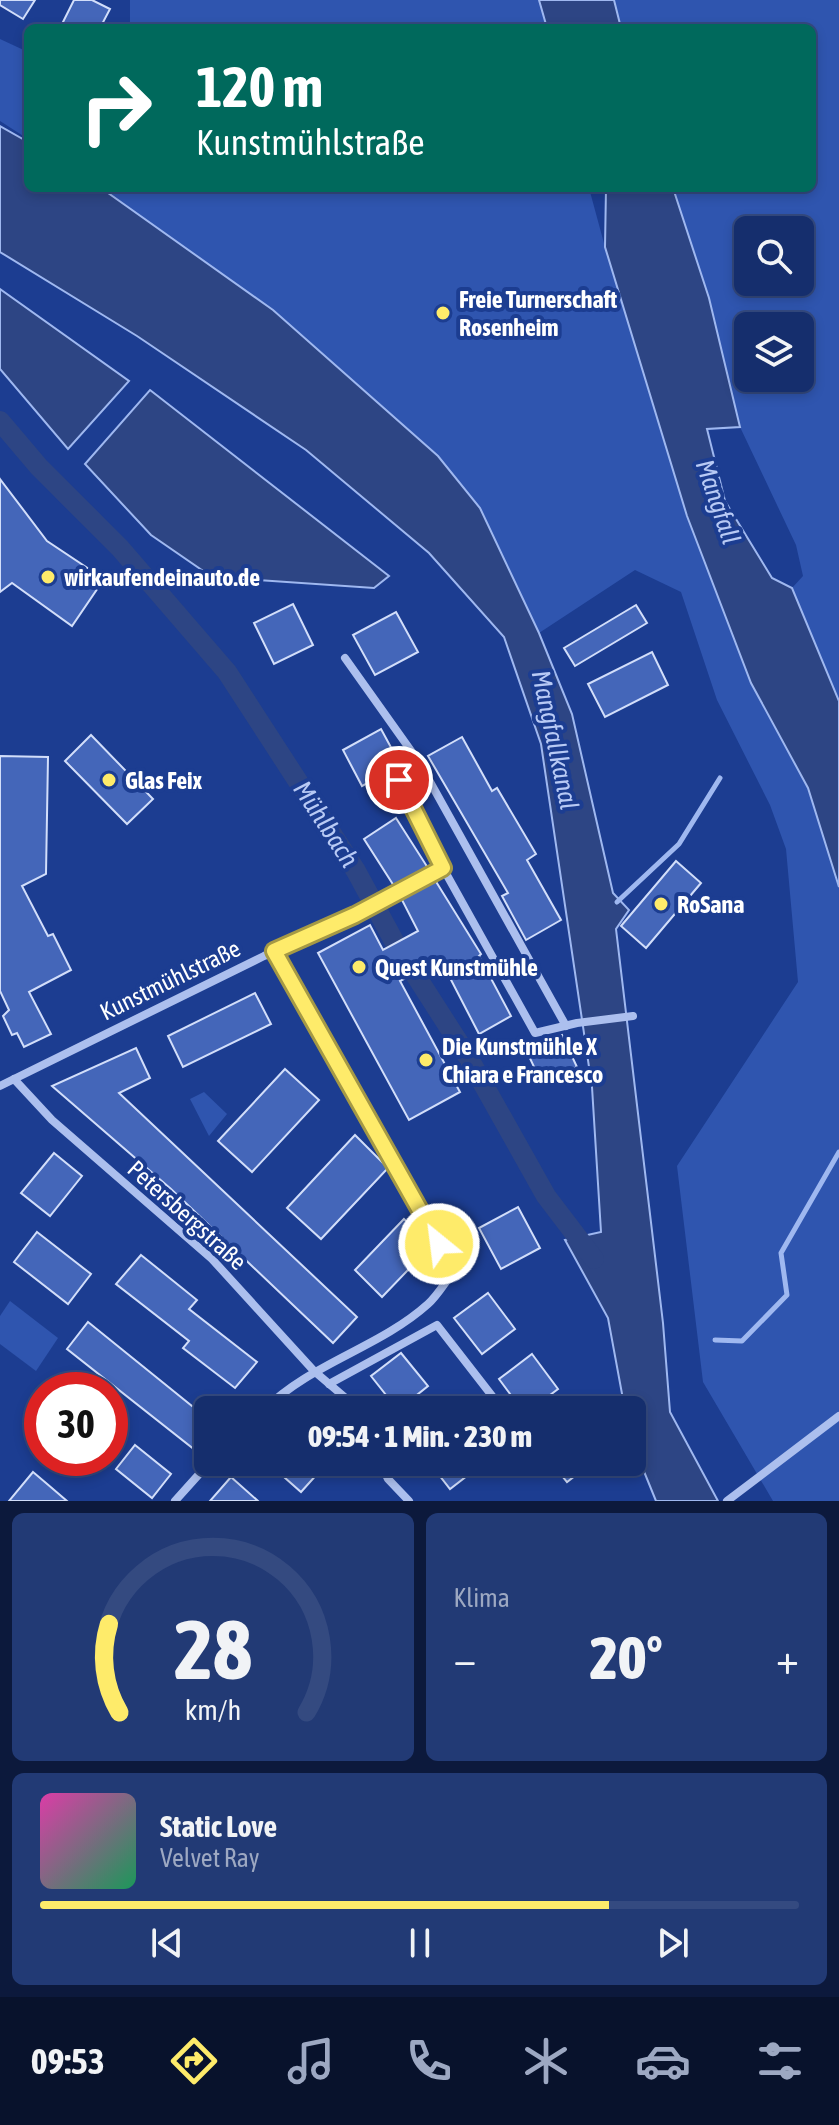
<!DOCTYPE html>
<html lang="de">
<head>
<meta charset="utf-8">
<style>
  body { margin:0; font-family:"Asap Condensed",sans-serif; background:#223a75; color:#f1f3f6; height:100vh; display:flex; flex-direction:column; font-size:30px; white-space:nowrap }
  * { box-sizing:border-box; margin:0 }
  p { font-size:26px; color:#9da8c2 }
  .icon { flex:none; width:44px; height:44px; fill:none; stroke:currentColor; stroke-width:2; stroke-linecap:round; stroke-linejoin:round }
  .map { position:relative; height:1501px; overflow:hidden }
  .side { display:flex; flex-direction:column; gap:12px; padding:12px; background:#0c193c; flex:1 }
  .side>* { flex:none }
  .banner { position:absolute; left:24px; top:24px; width:792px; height:168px; border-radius:12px; box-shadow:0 4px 12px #0003,0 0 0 2px #344a80; background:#00695c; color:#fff; overflow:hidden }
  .fabs { position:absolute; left:734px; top:216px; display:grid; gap:16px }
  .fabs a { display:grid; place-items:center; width:80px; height:80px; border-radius:12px; background:#152e6d; box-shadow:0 4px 12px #0003,0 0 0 2px #344a80; font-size:40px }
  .speed { position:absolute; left:24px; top:1372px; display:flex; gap:16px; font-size:40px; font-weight:700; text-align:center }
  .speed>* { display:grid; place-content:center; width:104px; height:104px; border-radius:50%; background:#152e6d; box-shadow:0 4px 12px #0003,0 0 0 2px #344a80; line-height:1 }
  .speed .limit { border:12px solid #d22; background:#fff; color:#111 }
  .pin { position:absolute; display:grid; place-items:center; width:68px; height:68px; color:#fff; margin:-34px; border:4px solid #fff; border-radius:50%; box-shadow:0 2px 8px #0007 }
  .me { position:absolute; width:88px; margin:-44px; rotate:331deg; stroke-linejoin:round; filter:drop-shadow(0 0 6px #0008) }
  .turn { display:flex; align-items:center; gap:28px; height:168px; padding:0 40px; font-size:36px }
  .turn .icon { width:104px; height:104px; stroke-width:2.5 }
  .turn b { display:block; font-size:56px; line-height:68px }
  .big { font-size:60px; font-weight:800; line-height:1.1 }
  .side .widget { flex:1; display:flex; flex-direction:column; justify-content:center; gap:12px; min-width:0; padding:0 28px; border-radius:12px; background:#223a75 }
  .side .dial { align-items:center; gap:0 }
  .dial svg { height:208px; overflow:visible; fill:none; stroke:#344a80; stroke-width:7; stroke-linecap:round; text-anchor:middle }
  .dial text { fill:#f1f3f6; stroke:none }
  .song { display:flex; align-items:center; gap:24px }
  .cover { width:96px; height:96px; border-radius:12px; background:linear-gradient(135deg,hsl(320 70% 55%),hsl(150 70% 35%)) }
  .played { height:8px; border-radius:4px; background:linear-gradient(90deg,#feeb6a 75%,#344a80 75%) }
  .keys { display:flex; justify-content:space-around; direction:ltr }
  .heat { display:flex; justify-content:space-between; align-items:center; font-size:44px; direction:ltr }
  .side .tiles { flex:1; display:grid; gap:12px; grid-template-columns:1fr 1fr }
  .widget:last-child { grid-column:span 2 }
  .trip { position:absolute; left:194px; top:1396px; width:452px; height:80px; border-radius:12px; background:#152e6d; box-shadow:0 4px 12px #0003,0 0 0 2px #344a80; font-weight:800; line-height:80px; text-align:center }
  .menu { display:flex; height:128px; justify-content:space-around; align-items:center; background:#08122c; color:#9da8c2 }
  .menu .icon { width:56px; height:56px }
  .menu .current { color:#feeb6a }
  .menu b { font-size:36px; color:#f1f3f6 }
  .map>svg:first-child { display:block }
</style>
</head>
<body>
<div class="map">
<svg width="839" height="1501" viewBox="0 0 839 1501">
  <rect width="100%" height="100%" fill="#1c3d91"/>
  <g fill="#2f55af" fill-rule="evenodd">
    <polygon points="130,0 539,0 547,28 130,28"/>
    <path d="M 614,0 L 839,0 L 839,701 L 792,588 L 803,576 L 796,545 L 740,427 L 709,298 L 673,188 L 812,188 L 812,28 L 621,28 ZM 748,230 L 800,230 L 800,282 L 748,282 ZM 748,326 L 800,326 L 800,378 L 748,378 Z"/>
    <polygon points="0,39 28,52 28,139 0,121"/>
    <polygon points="101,188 589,188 605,247 687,516 751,683 808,788 839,887 839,1501 773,1501 703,1382 677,1166 798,982 786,849 770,805 717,700 681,592 635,570 539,633 480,508 438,456 273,310"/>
    <polygon points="204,1092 227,1114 209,1136 190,1099"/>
    <polygon points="10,1301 58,1338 36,1371 0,1344 0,1316"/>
  </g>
  <g fill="#2d4584" stroke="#9fb8f0" stroke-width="2">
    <polygon points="539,0 614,0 621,28 547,28"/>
    <polygon points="0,126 28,142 28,188 101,188 273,310 438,456 480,508 539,633 572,714 613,893 629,910 616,929 663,1323 670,1412 718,1501 656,1501 632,1442 632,1410 625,1410 608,1318 565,1240 601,1232 592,1087 541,744 504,637 429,553 306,450 137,336 0,252"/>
    <polygon points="606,188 673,188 709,298 740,427 707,429 725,501 772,578 792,588 839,701 839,887 808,788 751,683 687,516 605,247"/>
    <polygon points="0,289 129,381 68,449 0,369"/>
    <polygon points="150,390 389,576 374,588 212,577 151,535 85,464"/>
  </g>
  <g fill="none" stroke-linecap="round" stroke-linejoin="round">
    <g stroke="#9fb8f0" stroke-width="5">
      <polyline points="617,902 679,844 720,778"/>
      <polyline points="715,1340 742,1341 787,1295 781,1253 839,1152"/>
    </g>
    <polyline stroke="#2d4584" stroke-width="20" points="0,421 39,467 120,548 227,672 356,871 395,943 468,1057 546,1196 594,1259"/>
  </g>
  <g fill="#4466b9" stroke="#d2defa" stroke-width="2">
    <polygon points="0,0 35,0 23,19 0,5"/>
    <polygon points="74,0 92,0 110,9 100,28 60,28"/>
    <polygon points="0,479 47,541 104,579 72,626 12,583 0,592"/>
    <polygon points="293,604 313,645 274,664 254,623"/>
    <polygon points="636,605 647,623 575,666 564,648"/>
    <polygon points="396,612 418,652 375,675 353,635"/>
    <polygon points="652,652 668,685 605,717 588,684"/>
    <polygon points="381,729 400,764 362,786 343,750"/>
    <polygon points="91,735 153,799 127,824 65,761"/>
    <polygon points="462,737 492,791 497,788 536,854 527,860 561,920 526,940 502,896 508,893 428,756"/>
    <polygon points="0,756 48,757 46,874 22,886 48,936 53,934 71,970 29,992 51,1034 24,1047 17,1033 12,1035 3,1016 9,1010 0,991"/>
    <polygon points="396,818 428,868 394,886 364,839"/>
    <polygon points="676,861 701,883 646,948 621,926"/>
    <polygon points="435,880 481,954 479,956 511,1016 479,1034 448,974 445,976 436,962 400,981 460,1092 409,1120 318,953 370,925 383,950 418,931 401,898"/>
    <polygon points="255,993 271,1024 183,1067 168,1036"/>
    <polygon points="562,1035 577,1067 542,1084 527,1052"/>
    <polygon points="136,1048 150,1078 119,1093 357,1317 333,1343 171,1189 52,1086"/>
    <polygon points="285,1069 319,1100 252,1172 218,1141"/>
    <polygon points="355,1135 388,1168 321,1239 287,1208"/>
    <polygon points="54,1153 82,1176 50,1216 21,1193"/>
    <polygon points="518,1207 540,1248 501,1269 479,1228"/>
    <polygon points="404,1219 432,1245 382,1297 355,1270"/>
    <polygon points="37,1232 91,1274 68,1304 14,1262"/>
    <polygon points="141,1255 197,1300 189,1309 257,1362 235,1388 183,1348 189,1341 116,1284"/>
    <polygon points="488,1293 515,1329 482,1354 454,1318"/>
    <polygon points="88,1322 208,1419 208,1433 195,1450 67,1349"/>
    <polygon points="401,1353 428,1386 398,1410 371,1376"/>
    <polygon points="532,1354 558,1389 530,1410 522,1410 499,1379"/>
    <polygon points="135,1445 171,1474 152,1498 116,1469"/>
    <polygon points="267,1462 328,1462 301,1492"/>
    <polygon points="429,1462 485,1462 450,1489"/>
    <polygon points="551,1462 593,1462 567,1482"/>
    <polygon points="33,1472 46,1483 67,1501 9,1501"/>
    <polygon points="231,1477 258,1501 210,1501"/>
  </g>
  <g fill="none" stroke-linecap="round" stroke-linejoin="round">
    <g stroke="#acbfee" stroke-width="8">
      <polyline points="419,762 566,1026"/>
      <polyline points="443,868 535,1033 577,1023 633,1016"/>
      <polyline points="14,1079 52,1120 212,1259 314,1371 348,1400 353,1410"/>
      <polyline points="0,1086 264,956 355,915 443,868 399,780 406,768 419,762 345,658"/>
      <polyline points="329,1384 437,1325 503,1410"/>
      <path d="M 264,1410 C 311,1363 379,1348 428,1304 C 437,1296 444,1284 451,1275 L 439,1244 L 274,951"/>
      <polyline points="380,1462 388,1479 409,1501"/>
      <polyline points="175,1501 210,1462"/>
      <polyline points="727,1501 839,1416"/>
    </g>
  </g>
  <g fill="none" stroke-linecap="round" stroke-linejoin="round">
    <g stroke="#a59945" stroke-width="20">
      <polyline id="route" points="399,780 443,868 355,915 274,951 439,1244"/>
    </g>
    <use href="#route" stroke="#feeb6a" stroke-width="14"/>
  </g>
  <g fill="#feeb6a" stroke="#1c3d91" stroke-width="3">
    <circle cx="443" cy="313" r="8"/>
    <circle cx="48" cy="577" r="8"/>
    <circle cx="109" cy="780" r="8"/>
    <circle cx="661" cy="904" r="8"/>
    <circle cx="359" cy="967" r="8"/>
    <circle cx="426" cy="1060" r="8"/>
  </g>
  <g text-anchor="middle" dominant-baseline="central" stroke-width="8" stroke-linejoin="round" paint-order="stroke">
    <g font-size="24" font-weight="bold" fill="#fff" stroke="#1c3d91" text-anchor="start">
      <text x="459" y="299">Freie Turnerschaft<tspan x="459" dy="28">Rosenheim</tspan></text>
      <text x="64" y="577">wirkaufendeinauto.de</text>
      <text x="125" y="780">Glas Feix</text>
      <text x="677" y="904">RoSana</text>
      <text x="375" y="967">Quest Kunstmühle</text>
      <text x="442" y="1046">Die Kunstmühle X<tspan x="442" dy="28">Chiara e Francesco</tspan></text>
    </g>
    <g font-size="24" fill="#fff" stroke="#1c3d91">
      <text transform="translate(170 980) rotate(-26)">Kunstmühlstraße</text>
      <text transform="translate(187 1215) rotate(42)">Petersbergstraße</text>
    </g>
    <g font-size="26" font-style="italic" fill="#b8caf5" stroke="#1c3d91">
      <text transform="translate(718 502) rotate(71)">Mangfall</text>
      <text transform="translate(555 740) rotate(78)">Mangfallkanal</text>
      <text transform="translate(326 824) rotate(57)">Mühlbach</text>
    </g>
  </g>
</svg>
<div class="fabs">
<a><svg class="icon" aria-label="search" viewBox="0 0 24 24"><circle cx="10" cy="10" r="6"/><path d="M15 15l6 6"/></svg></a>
<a><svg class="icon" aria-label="layers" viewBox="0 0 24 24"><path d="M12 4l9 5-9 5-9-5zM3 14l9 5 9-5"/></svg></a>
</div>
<div class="speed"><div class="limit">30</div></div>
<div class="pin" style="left:399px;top:780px;background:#d93025"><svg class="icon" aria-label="arrive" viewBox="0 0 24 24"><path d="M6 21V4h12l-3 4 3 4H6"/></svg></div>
<svg class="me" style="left:439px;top:1244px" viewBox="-20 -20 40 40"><circle r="17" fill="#feeb6a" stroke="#fff" stroke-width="3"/><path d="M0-11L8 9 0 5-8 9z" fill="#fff"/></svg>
<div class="trip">09:54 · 1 Min. · 230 m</div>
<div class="banner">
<div class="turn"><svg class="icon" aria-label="right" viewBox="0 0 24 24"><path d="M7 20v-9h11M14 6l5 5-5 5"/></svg><div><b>120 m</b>Kunstmühlstraße</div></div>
</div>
</div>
<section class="side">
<div class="tiles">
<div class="widget dial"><svg viewBox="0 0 100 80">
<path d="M14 69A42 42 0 1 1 86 69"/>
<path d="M14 69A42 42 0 0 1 10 35" stroke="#feeb6a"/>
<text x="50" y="56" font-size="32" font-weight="700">28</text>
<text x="50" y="72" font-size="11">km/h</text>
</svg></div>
<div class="widget"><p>Klima</p>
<div class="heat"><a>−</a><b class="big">20°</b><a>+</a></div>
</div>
<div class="widget">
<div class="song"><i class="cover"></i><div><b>Static Love</b><p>Velvet Ray</p></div></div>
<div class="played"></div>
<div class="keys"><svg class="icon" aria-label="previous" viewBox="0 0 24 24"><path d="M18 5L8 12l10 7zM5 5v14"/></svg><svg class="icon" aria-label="pause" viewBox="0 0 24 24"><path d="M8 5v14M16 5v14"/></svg><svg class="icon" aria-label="next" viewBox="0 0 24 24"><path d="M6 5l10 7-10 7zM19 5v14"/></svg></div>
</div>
</div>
</section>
<nav class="menu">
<b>09:53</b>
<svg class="icon current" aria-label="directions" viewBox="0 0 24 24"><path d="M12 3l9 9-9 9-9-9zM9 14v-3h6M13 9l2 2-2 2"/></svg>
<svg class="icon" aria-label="music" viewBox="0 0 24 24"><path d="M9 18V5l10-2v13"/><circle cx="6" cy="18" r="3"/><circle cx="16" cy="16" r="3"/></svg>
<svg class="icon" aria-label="phone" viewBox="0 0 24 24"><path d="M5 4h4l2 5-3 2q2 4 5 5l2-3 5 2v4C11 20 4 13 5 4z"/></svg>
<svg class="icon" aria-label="climate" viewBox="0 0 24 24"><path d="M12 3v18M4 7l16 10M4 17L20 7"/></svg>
<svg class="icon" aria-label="car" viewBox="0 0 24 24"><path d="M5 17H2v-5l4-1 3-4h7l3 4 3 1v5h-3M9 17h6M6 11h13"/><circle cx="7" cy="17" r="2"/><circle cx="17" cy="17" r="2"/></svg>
<svg class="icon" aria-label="filters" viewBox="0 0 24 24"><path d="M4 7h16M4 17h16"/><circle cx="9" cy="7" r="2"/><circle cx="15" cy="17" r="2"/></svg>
</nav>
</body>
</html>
